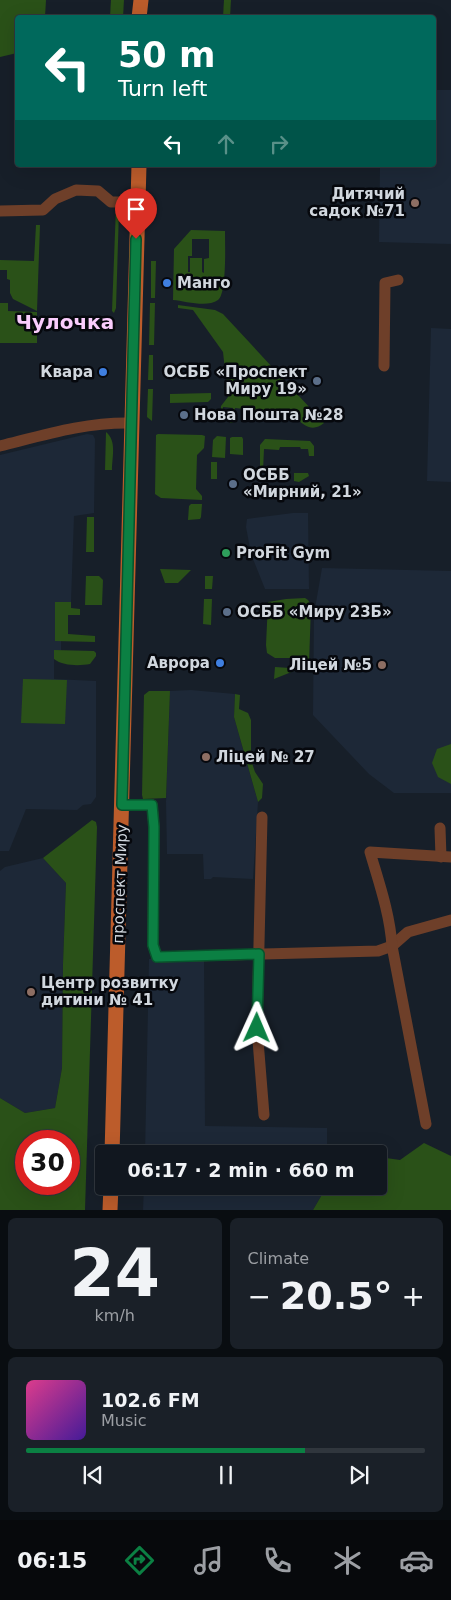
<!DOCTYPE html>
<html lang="en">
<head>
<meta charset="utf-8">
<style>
  body { margin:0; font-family:"DejaVu Sans",sans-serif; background:#1a2028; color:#f1f3f6; height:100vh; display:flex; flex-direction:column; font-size:19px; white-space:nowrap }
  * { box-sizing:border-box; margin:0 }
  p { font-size:16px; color:#9c9fa4 }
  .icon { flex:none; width:28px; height:28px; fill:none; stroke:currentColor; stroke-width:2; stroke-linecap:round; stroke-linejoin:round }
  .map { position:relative; height:1210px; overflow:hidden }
  .details { display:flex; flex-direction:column; gap:8px; padding:8px; background:#090d11; flex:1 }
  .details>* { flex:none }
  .hud { position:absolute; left:15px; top:15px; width:421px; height:152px; border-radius:5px; box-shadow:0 5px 20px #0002,0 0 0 1px #30363d; background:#00695c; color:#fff; overflow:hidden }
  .speed { position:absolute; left:15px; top:1130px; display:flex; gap:10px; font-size:25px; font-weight:700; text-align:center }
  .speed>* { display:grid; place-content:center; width:65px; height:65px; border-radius:50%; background:#11171f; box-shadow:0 5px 20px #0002,0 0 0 1px #30363d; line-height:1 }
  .speed .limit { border:8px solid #d22; background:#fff; color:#111 }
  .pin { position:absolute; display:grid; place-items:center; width:42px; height:42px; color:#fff; margin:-51px -21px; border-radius:50% 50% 50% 0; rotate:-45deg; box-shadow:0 0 5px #0007 }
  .pin .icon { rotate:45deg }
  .me { position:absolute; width:55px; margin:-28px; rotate:1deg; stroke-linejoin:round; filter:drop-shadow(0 0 4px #0008) }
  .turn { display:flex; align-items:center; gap:18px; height:105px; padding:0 20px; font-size:22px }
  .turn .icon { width:65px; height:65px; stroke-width:2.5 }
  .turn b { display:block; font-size:35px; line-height:42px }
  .lanes { display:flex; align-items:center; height:48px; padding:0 20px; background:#0003; justify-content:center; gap:25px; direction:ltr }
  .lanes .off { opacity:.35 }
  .big { font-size:38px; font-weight:700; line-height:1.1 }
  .details .tile { flex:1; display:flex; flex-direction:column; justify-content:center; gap:8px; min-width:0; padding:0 18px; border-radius:8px; background:#1a2028 }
  .details .dial { align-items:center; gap:0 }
  .dial b { font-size:65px; line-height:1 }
  .song { display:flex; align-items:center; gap:15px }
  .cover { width:60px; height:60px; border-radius:8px; background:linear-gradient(135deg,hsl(330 70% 55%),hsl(260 70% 35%)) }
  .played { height:5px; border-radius:2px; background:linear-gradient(90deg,#0b8043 70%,#30363d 70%) }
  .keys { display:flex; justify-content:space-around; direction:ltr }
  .heat { display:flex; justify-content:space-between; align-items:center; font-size:28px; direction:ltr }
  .details .tiles { flex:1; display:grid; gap:8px; grid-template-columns:1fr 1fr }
  .tile:last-child { grid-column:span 2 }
  .trip { position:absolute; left:95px; top:1145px; width:292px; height:50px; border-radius:5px; background:#11171f; box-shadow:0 5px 20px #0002,0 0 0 1px #30363d; font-weight:700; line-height:50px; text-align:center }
  .dock { display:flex; height:80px; justify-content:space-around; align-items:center; background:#07090c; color:#9c9fa4 }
  .dock .icon { width:35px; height:35px }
  .dock .active { color:#0b8043 }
  .dock b { font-size:22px; color:#f1f3f6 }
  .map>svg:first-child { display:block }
</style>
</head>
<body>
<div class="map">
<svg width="451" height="1210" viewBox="0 0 451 1210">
  <rect width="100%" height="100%" fill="#171f29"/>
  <g fill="#1d2837">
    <polygon points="434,90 451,90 451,244 379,242 380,165 434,165"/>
    <polygon points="431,328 451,329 451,482 427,481"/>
    <polygon points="87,434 93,435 95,439 94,513 74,516 71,602 55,602 55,641 61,641 61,650 54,651 54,679 96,681 96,797 91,804 83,805 77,810 26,809 9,851 0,851 0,455"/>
    <polygon points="293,513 308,513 309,589 265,589 251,554 246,527 247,519"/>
    <polygon points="322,568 451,571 451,793 394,793 369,774 313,715 314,614"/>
    <polygon points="191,690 235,694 234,717 258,802 253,879 213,877 211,879 204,879 203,854 167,854 166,802 170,691"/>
    <polygon points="43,858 66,883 63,964 62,1068 55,1108 25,1113 0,1098 0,871 5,867"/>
    <polygon points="204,955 205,1126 327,1128 327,1154 145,1154 149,959"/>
    <polygon points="144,1186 327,1186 313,1210 143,1210"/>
  </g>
  <g fill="#2a5118" fill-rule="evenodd">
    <polygon points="0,0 46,0 45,17 18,18 17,53 0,57"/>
    <polygon points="111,0 124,0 123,17 110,17"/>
    <polygon points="224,0 231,0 230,17 223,17"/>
    <polygon points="116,207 119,210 116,308 114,313 112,311"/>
    <polygon points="36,225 40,225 37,311 13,299 10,293 10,280 7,279 7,270 0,270 0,260 34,261"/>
    <path d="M 191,230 L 225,231 C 225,243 227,294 218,300 C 207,308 185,301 173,300 L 174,249 ZM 192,239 L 209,239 L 209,258 L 204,259 L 204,273 L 202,272 L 202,258 L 190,258 L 190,272 L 188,272 L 188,256 L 192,256 Z"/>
    <polygon points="151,261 156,261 155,298 151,298"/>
    <polygon points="0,303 8,303 8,311 37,312 37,343 0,343"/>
    <polygon points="150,303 155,303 154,345 149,345"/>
    <path d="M 178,305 L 215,310 L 223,314 L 324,423 C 315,431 305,428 298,419 L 261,418 L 261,411 L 235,408 L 234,422 L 230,423 L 230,418 L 233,418 L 233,408 L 223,407 L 222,418 L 226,418 L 226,421 L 220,421 L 221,406 L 228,397 L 223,352 L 193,310 L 178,308 Z"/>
    <polygon points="149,355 153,355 153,380 148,380"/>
    <polygon points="148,389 153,389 152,421 147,417"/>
    <polygon points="211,393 211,399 208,402 170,403 170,394"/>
    <path d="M 106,432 C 117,441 112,457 112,470 L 105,470 Z"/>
    <polygon points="158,434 202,435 205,436 204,448 197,455 196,489 202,496 202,500 161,498 155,494 156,435"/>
    <polygon points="217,436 226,437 225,458 212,457 213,440"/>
    <polygon points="232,437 242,437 243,439 243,455 230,454 230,438"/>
    <polygon points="265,439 310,441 314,446 314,456 309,456 308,449 301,449 300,447 280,447 279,450 264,449 263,471 260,471 260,445"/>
    <rect x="211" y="462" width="6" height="17"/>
    <polygon points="294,473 308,473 309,476 299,482 294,481"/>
    <polygon points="191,504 202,504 201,517 200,519 188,520 189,506"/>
    <polygon points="87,517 94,517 94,552 86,552"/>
    <polygon points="160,569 191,570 178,583 165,583"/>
    <polygon points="86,576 99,576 103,580 102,605 85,605"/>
    <polygon points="205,576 213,576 212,589 205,589"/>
    <polygon points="305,598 308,600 311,605 309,665 274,679 275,667 290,668 290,658 275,658 267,653 266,645 268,602 286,599"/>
    <polygon points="204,599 212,599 211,625 203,624"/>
    <polygon points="55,602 71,602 71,608 80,609 80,615 68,615 68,634 95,636 95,642 55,641"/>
    <path d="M 54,650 L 94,651 L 96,653 L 96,656 L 90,664 C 79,666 63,666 54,659 Z"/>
    <polygon points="23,679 67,680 65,724 21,723"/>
    <polygon points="149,691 170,691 166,798 143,799 142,795 144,695"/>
    <polygon points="235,694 240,695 239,709 248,713 251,720 251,760 255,772 263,784 262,798 258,802 234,717"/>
    <polygon points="451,744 451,784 438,777 432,763 437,749"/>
    <path d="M 92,820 L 96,822 L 97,827 L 85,1210 L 0,1210 L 0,1098 L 25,1113 L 55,1108 L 62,1068 L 63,964 L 66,883 L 43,858 ZM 26,1141 L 69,1141 L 69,1184 L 26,1184 Z"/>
    <polygon points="424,1143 451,1156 451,1210 313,1210 327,1186 379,1186 379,1157 400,1160"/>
  </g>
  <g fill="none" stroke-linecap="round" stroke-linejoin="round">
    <g stroke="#6e3f29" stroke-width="11">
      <polyline points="0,211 43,210 55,199 76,190 98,191 111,202 137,202"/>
      <polyline points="384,366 385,283 398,280"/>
      <path d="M 0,446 C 44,435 86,422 131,423"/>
      <polyline points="122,805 152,805"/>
      <polyline points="152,805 154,827 153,945 157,957 378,951 392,946 408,932 451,920"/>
      <polyline points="262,817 257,1028 264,1115"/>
      <polyline points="440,828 441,857"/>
      <path d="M 426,1124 L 392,946 C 390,914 379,883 370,852 L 451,857"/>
    </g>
    <g stroke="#bc5c2b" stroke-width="15">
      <polyline points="139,18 141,0"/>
      <polyline points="112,1154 139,165"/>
      <polyline points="110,1210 111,1186"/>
    </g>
  </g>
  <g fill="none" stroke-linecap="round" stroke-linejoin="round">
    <g stroke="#07532c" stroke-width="12">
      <polyline id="route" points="136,239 122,805 152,805 154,827 153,945 157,957 259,954 257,1028"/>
    </g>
    <use href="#route" stroke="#0b8043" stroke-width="9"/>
  </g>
  <g fill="#8d6e63" stroke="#06080d" stroke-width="2">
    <circle cx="415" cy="203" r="5"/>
    <circle cx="382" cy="665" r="5"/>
    <circle cx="206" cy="757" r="5"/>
    <circle cx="31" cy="992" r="5"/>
  </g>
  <g fill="#3f7fe0" stroke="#06080d" stroke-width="2">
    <circle cx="167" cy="283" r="5"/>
    <circle cx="103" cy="372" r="5"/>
    <circle cx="220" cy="663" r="5"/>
  </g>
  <g fill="#5c6f8a" stroke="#06080d" stroke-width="2">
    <circle cx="317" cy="381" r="5"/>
    <circle cx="184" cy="415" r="5"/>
    <circle cx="233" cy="484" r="5"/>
    <circle cx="227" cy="612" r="5"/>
  </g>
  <circle fill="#2e9e5b" stroke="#06080d" stroke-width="2" cx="226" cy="553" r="5"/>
  <g text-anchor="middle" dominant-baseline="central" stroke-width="5" stroke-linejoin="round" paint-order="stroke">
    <g font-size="15" font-weight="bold" fill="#d1d7de" stroke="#06080d" text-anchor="start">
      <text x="405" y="194" text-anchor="end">Дитячий<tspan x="405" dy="17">садок №71</tspan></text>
      <text x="177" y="283">Манго</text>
      <text x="93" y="372" text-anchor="end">Квара</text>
      <text x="307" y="372" text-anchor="end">ОСББ «Проспект<tspan x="307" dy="17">Миру 19»</tspan></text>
      <text x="194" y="415">Нова Пошта №28</text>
      <text x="243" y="475">ОСББ<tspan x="243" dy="17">«Мирний, 21»</tspan></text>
      <text x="236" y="553">ProFit Gym</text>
      <text x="237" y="612">ОСББ «Миру 23Б»</text>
      <text x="210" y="663" text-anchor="end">Аврора</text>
      <text x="372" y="665" text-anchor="end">Ліцей №5</text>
      <text x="216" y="757">Ліцей № 27</text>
      <text x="41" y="983">Центр розвитку<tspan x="41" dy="17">дитини № 41</tspan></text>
    </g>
    <g font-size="15" fill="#d1d7de" stroke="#06080d">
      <text transform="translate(120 884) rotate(-88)">проспект Миру</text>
    </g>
    <g font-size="20" font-weight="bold" fill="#facdfd" stroke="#06080d">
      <text x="65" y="322">Чулочка</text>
    </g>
  </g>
</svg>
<div class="speed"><div class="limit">30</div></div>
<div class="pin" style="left:136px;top:239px;background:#d93025"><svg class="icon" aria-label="arrive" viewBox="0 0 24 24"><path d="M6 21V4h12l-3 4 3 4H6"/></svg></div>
<svg class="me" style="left:257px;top:1028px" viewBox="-20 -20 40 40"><path d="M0-17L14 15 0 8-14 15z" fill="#0b8043" stroke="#fff" stroke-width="4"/></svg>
<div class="trip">06:17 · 2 min · 660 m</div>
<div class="hud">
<div class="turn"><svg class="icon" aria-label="left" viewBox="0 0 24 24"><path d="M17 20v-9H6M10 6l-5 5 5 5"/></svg><div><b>50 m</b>Turn left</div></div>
<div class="lanes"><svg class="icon" aria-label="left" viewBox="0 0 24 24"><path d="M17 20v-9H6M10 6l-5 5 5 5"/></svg><svg class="icon off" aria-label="ahead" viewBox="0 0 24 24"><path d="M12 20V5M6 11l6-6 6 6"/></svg><svg class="icon off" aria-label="right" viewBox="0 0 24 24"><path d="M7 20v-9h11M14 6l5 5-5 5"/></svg></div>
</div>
</div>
<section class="details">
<div class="tiles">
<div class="tile dial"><b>24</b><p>km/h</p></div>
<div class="tile"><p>Climate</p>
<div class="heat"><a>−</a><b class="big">20.5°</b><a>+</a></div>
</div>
<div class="tile">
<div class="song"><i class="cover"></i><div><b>102.6 FM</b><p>Music</p></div></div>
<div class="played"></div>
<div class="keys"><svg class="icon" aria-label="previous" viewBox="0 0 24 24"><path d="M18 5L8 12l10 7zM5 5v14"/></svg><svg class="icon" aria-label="pause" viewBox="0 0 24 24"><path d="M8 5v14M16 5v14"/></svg><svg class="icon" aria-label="next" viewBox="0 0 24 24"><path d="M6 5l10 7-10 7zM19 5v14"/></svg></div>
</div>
</div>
</section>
<nav class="dock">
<b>06:15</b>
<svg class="icon active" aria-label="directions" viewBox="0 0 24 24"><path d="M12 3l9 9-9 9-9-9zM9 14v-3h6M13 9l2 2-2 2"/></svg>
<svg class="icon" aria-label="music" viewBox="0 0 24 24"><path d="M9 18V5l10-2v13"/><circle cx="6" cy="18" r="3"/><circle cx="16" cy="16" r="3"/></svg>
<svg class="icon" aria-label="phone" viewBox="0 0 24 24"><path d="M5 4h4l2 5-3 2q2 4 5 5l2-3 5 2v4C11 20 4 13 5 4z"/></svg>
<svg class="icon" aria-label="climate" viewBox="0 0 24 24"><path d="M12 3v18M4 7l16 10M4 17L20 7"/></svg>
<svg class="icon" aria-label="car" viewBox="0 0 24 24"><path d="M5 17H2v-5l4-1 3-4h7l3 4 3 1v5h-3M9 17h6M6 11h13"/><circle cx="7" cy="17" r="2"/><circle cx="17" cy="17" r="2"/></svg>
</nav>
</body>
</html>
